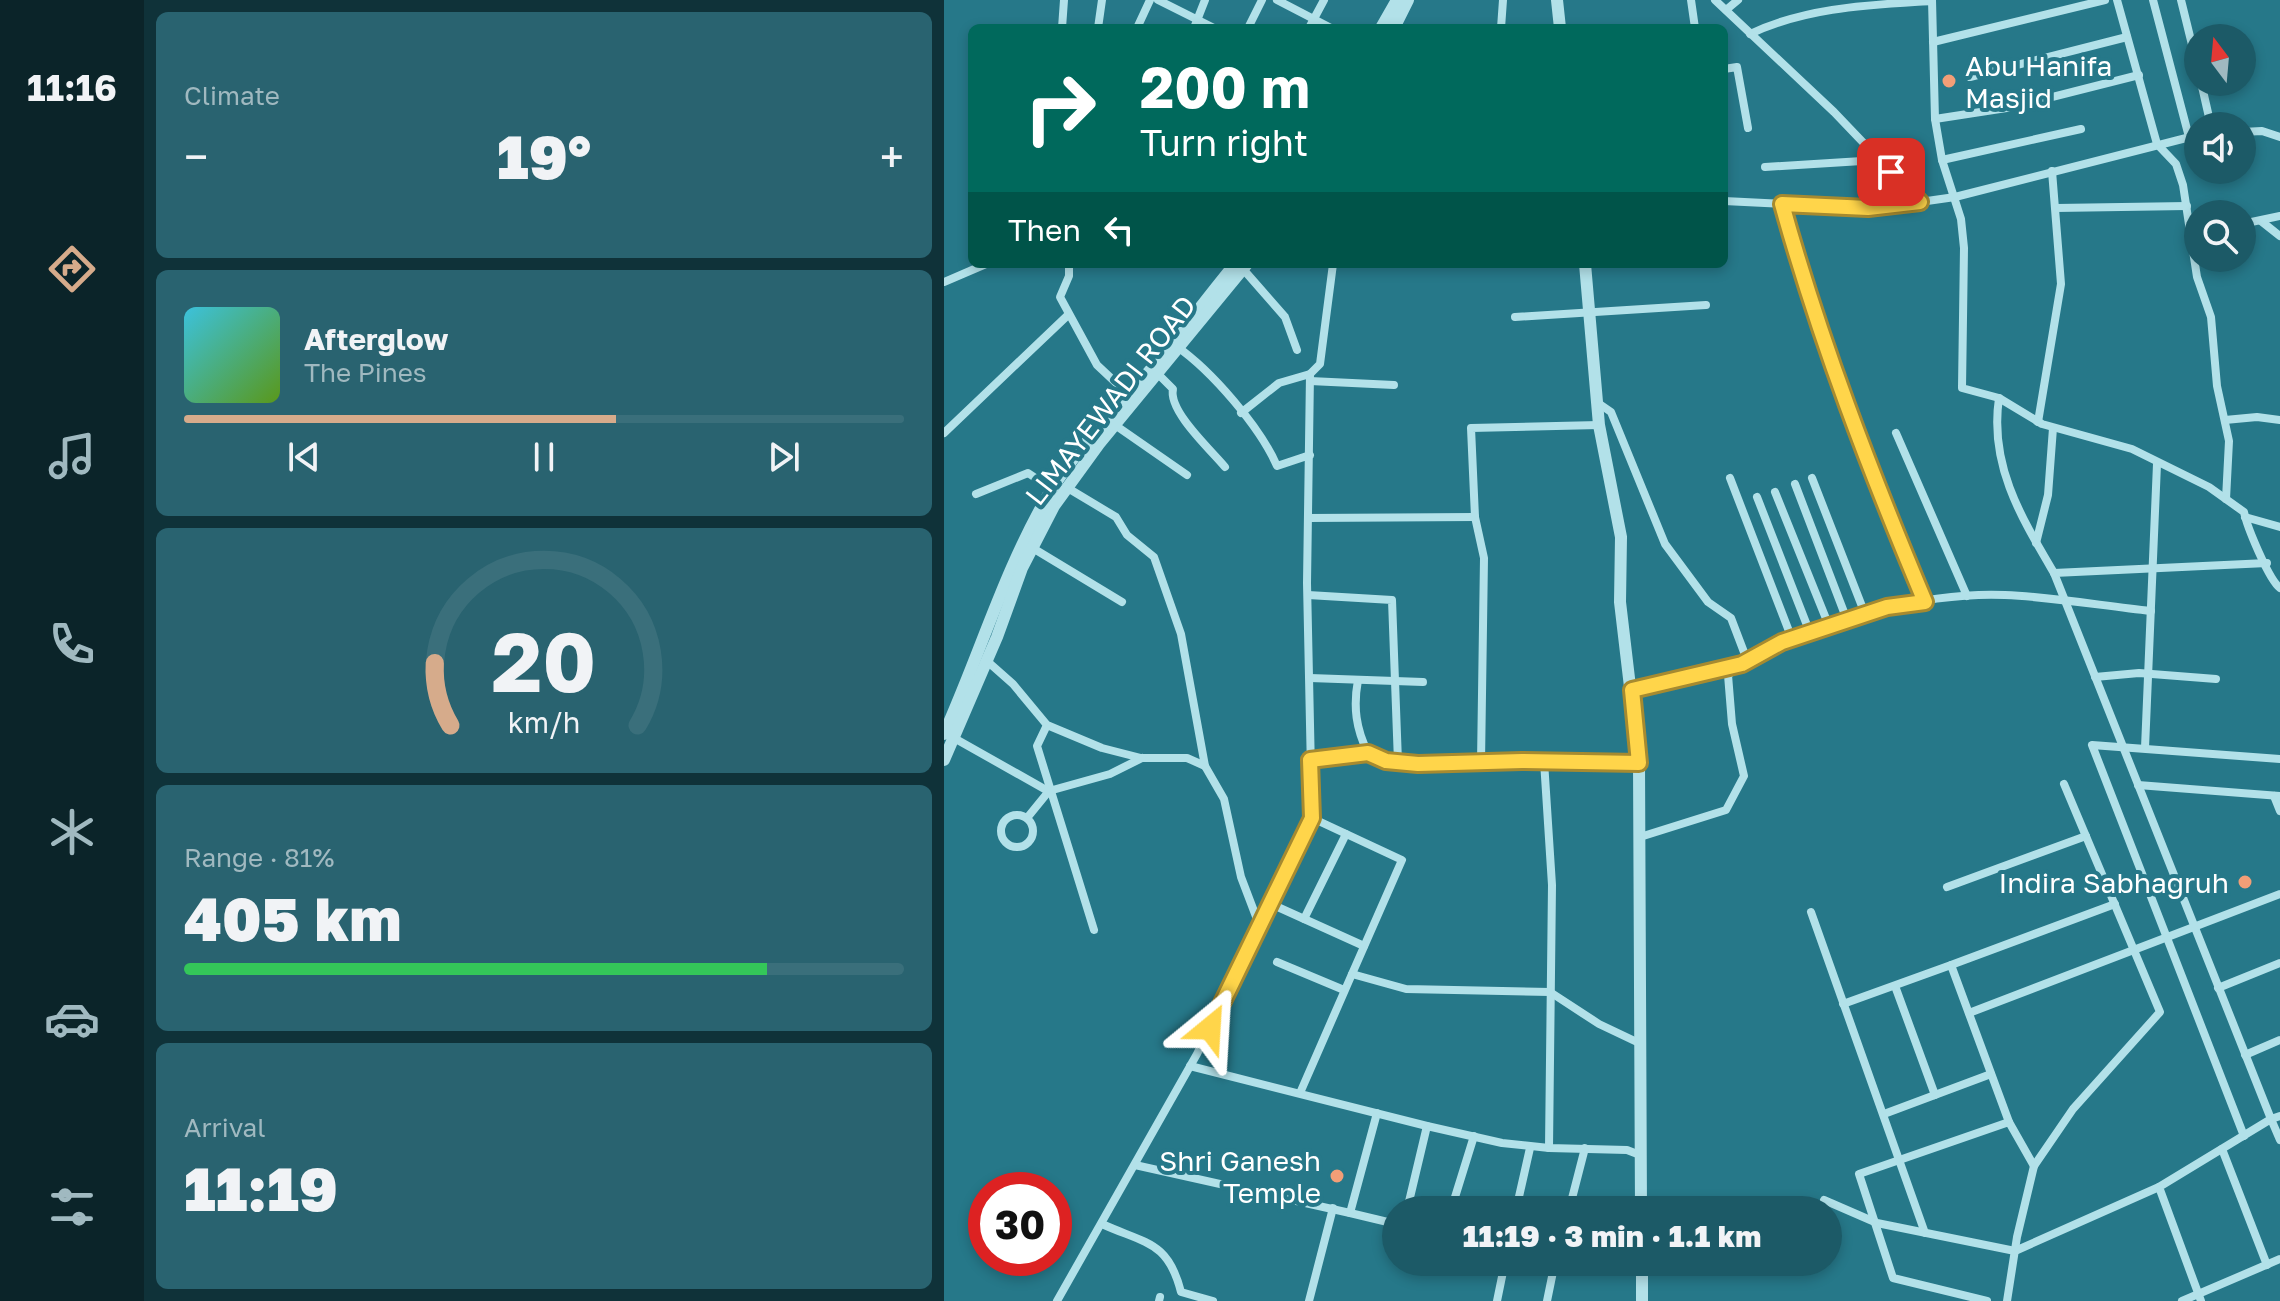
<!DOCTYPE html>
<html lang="en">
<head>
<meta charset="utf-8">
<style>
  body { margin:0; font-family:"Golos Text",sans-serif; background:#296370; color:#f1f3f6; height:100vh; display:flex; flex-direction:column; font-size:30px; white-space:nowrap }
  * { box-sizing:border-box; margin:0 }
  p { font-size:26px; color:#a0b9c0 }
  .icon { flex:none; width:44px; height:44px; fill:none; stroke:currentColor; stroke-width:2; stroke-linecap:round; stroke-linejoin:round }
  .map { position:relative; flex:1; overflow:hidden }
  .sheet { display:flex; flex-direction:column; gap:12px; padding:12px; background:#0f3239; width:800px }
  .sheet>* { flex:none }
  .top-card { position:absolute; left:24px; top:24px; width:760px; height:244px; border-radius:12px; box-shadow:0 4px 12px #0003; background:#00695c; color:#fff; overflow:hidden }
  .needle { width:52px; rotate:344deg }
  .fabs { position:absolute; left:1240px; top:24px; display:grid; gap:16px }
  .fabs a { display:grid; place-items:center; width:72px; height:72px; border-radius:50%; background:#1c5a67; box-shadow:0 4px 12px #0003; font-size:40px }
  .speed { position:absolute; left:24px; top:1172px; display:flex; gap:16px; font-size:40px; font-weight:700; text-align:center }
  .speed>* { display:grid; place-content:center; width:104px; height:104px; border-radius:50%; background:#1c5a67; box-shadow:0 4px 12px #0003; line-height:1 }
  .speed .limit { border:12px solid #d22; background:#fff; color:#111 }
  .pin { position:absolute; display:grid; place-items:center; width:68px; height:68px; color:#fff; margin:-34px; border-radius:16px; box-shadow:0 4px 12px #0006 }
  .me { position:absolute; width:88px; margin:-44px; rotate:27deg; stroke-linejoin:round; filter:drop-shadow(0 0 6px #0008) }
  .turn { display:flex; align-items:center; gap:28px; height:168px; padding:0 40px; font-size:36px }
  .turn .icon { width:104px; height:104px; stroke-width:2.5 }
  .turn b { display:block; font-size:56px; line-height:68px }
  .then { display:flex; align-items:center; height:76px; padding:0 40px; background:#0003; gap:16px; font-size:30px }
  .big { font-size:60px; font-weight:800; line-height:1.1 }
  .sheet .card { flex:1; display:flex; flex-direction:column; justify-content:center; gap:12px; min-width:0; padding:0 28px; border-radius:12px; background:#296370 }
  .sheet .dial { align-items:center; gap:0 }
  .dial svg { height:208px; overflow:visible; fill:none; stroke:#3a6f7b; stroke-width:7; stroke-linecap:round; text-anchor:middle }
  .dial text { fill:#f1f3f6; stroke:none }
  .song { display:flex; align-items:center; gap:24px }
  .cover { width:96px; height:96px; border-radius:12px; background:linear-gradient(135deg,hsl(190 70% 55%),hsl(90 70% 35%)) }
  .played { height:8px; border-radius:4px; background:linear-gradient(90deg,#d6ab8b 60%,#3a6f7b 60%) }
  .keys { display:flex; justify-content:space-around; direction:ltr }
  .heat { display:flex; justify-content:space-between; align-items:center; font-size:44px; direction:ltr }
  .charge { height:12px; border-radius:6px; background:linear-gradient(90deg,#34c759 81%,#3a6f7b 0) }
  .trip { position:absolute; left:438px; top:1196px; width:460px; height:80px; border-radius:40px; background:#1c5a67; box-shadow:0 4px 12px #0003; font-weight:800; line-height:80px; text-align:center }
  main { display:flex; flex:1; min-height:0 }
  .menu { display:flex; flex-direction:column; width:144px; justify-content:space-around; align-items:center; background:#0b2429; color:#a0b9c0 }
  .menu .icon { width:56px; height:56px }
  .menu .selected { color:#d6ab8b }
  .menu b { font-size:36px; color:#f1f3f6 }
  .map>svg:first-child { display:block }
</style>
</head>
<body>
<main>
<nav class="menu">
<b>11:16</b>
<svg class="icon selected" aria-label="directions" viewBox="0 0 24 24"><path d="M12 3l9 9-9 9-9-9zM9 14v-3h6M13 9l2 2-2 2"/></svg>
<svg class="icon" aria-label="music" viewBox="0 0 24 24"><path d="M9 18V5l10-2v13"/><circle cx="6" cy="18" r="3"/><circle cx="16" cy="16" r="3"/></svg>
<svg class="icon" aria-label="phone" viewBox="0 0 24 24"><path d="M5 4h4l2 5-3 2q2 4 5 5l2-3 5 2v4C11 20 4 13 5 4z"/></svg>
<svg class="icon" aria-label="climate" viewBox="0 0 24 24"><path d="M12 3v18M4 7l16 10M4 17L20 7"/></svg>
<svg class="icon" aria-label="car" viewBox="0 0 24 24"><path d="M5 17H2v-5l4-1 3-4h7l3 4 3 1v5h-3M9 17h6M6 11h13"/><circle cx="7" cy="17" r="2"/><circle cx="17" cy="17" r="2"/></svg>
<svg class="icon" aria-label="filters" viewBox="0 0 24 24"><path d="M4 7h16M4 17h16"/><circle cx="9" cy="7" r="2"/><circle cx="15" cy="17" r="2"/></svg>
</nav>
<section class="sheet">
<div class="card"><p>Climate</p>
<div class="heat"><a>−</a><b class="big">19°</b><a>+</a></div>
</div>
<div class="card">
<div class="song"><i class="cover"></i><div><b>Afterglow</b><p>The Pines</p></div></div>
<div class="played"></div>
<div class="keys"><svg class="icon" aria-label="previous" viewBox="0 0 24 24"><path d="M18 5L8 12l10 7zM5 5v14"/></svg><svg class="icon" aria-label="pause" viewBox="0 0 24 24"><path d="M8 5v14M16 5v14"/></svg><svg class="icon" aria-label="next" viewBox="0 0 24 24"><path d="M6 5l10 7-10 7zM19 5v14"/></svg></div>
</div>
<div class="card dial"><svg viewBox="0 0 100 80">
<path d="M14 69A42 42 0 1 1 86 69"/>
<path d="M14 69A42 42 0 0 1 8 45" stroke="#d6ab8b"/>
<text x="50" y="56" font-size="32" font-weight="700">20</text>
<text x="50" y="72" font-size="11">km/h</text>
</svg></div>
<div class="card"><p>Range · 81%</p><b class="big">405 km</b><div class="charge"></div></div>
<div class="card"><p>Arrival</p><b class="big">11:19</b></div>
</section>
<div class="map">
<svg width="1336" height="1301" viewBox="0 0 1336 1301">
  <rect width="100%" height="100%" fill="#267889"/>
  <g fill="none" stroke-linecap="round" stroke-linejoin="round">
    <g stroke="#b2e1e9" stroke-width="8">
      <polyline points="214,0 270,28"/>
      <polyline points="333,0 387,28"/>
      <polyline points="747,0 751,28"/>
      <polyline points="771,0 890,112 976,202 924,208 780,201"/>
      <path d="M 988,0 L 991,119 L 998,160 L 1017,219 L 1020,248 L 1018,388 L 1055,398 L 1098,424 L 1188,449 L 1265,487 L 1300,512 C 1303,527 1325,580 1336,588"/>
      <polyline points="1173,0 1213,144 1232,164 1239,185 1253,277 1267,317 1273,386 1285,441 1282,499"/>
      <polyline points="1209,0 1245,137"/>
      <polyline points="1237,0 1254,69"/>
      <polyline points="782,10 794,0"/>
      <polyline points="118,28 120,0"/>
      <polyline points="154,28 158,0"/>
      <polyline points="193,28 206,0"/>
      <polyline points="250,28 261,0"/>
      <polyline points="304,28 318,0"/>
      <polyline points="365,28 380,0"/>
      <polyline points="557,28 559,0"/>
      <path d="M 806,34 C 863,7 926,5 988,1"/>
      <polyline points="989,42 1161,0"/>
      <polyline points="780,69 793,67 804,128"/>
      <polyline points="1026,77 1183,37"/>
      <polyline points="1257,82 1267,126"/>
      <polyline points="991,119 1069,107 1195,75"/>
      <polyline points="1298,132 1318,131 1336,137"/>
      <polyline points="998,160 1137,129"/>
      <polyline points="821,167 934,160"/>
      <polyline points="976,202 1011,197 1254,135"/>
      <path d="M 838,204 C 876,341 926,471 981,602"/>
      <polyline points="1112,208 1243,206"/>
      <polyline points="1317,221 1336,236"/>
      <polyline points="1298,224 1336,216"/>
      <polyline points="125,264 125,276 116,297 153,365 185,395"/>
      <polyline points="299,269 341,317 353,350"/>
      <polyline points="0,282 42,264"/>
      <polyline points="571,317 762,305"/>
      <path d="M 232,346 C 268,371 316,427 333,466 L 366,455"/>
      <path d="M 215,375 L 229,389 C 224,411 267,450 281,467"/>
      <polyline points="366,381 450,385"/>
      <path d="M 1055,398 C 1045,465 1077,517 1110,573 L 1327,1119 L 1336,1116"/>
      <polyline points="654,403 667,412 721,544 764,602 787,618 803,660"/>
      <polyline points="297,413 335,383 366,374"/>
      <polyline points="1281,420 1313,417 1336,420"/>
      <polyline points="1094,422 1117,284 1108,171"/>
      <polyline points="171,425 243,475"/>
      <polyline points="0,433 124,315"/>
      <polyline points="952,433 1023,596"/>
      <polyline points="786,478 848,639"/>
      <polyline points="868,478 921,614"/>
      <polyline points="851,484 903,620"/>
      <polyline points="122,487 172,517 183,535 210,557 237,634 261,766"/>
      <polyline points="831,492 885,626"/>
      <polyline points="32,494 84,473 108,489"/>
      <polyline points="813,497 866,633"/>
      <polyline points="1301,517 1336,527"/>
      <polyline points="364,518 531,517"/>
      <polyline points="1092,543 1104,495 1109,428"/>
      <polyline points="87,547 178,602"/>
      <polyline points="1110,573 1323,563"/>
      <polyline points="364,595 448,600 454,762"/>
      <polyline points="43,661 69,684 103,725 158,748 197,758 243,758 261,766 280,799 297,877 316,927"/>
      <polyline points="1151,677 1195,673 1272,679"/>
      <polyline points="366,678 479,682"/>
      <path d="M 414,680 C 409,707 412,729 424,753 C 472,773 527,761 577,761 C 617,760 656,762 695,763"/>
      <polyline points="688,690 793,665"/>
      <polyline points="103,725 93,746 150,930"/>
      <polyline points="10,738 104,791"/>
      <polyline points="1201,748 1213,464"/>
      <polyline points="366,760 424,753"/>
      <polyline points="600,761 608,885 605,1148 683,1150 696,1155"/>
      <polyline points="537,762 540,558 531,517 527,428 655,425"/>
      <polyline points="1194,785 1336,796"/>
      <polyline points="1330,796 1336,811"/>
      <circle cx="73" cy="831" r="16"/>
      <polyline points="83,818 105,791 166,774 198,758"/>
      <polyline points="368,818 458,860 408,974 462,989 606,992 655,1024 695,1043"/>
      <path d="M 696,837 L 782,810 L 800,776 L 788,724 L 784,675 C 847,624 981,591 1061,595 C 1110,597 1159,606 1207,611"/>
      <polyline points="1003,887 1142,836"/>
      <polyline points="327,904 420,946"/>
      <polyline points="867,912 981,1233"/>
      <polyline points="360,919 402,834"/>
      <polyline points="333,962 400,990"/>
      <polyline points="1007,965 1171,904"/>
      <polyline points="951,986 991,1095"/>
      <polyline points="1274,988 1336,963"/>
      <polyline points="899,1004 1007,965 1065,1122"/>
      <polyline points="1025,1013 1336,894"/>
      <polyline points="1301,1055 1336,1040"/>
      <polyline points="246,1066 483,1126 558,1143 605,1148"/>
      <polyline points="356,1093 408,974"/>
      <polyline points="433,1113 406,1213 452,1224"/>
      <polyline points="940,1114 1047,1074"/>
      <polyline points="1300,1136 1148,745 1336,759"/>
      <polyline points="1278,1149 1323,1265"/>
      <polyline points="191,1165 406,1213"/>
      <polyline points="880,1200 933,1223 1071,1251 1215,1187"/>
      <polyline points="463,1210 483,1126"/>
      <polyline points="507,1210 530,1136"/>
      <polyline points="572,1210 586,1148"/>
      <polyline points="625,1210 641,1148"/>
      <path d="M 158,1224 C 202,1244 224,1241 237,1292 L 269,1301"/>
      <polyline points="113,1301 253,1054 368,818 363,583 366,374 376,364 389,264"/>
      <polyline points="215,1301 216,1297"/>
      <polyline points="365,1301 389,1208"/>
      <polyline points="553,1301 561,1262"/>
      <polyline points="603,1301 611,1262"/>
      <polyline points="1043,1301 949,1278 915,1174 1065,1122 1090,1166"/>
      <polyline points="1063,1301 1073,1237 1090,1166 1129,1109 1216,1012 1120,784"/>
      <polyline points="1238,1301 1336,1259"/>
      <polyline points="1257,1301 1215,1187 1327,1119 1336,1140"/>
    </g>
    <g stroke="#b2e1e9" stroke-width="12">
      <polyline points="613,0 616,28"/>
      <polyline points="437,28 453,0"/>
      <polyline points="450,28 464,0"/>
      <polyline points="641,264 655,425 677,537 676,602 695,763 697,1210"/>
      <path d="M 0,734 C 36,654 61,568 106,492 C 132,449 170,413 203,374 C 233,339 261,300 291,264"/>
      <polyline points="0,760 53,637 78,568 110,506 155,444 303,264"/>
      <polyline points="698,1262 698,1301"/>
    </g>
  </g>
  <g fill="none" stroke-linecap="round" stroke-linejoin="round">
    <g stroke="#a68a30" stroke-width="20">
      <path id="route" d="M 266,1028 L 368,818 L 366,760 L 424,753 L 442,761 L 474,764 L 578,761 L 695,763 L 688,690 L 798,664 L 838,642 L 943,607 L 981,602 C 926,471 876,341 838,204 L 924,208 L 976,202 L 947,172"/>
    </g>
    <use href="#route" stroke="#ffd54a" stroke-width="14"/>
  </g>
  <g fill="#f29e77" stroke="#267889" stroke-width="3">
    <circle cx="1005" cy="81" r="8"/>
    <circle cx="1301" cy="882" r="8"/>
    <circle cx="393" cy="1176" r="8"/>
  </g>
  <g text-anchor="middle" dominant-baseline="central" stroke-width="8" stroke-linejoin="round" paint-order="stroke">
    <g font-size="28" fill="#fff" stroke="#267889" text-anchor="end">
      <text x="1021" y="65" text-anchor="start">Abu Hanifa<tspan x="1021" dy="32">Masjid</tspan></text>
      <text x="1285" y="882">Indira Sabhagruh</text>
      <text x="377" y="1160">Shri Ganesh<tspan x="377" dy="32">Temple</tspan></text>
    </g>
    <g font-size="28" fill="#fff" stroke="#267889">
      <text transform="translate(166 400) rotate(-52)">LIMAYEWADI ROAD</text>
    </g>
  </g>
</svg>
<div class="fabs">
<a><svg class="needle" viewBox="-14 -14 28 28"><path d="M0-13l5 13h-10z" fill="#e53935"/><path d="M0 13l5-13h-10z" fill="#a0b9c0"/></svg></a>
<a><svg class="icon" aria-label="sound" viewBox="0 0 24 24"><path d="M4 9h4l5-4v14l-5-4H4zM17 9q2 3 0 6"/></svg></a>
<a><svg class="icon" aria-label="search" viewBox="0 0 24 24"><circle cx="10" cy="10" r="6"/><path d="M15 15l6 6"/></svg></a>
</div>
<div class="speed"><div class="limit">30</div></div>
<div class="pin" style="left:947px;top:172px;background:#d93025"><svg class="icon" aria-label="arrive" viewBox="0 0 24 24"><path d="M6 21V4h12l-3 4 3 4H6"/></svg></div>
<svg class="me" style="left:266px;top:1028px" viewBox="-20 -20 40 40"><path d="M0-17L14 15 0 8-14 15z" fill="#ffd54a" stroke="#fff" stroke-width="4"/></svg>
<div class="trip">11:19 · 3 min · 1.1 km</div>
<div class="top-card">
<div class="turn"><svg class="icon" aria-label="right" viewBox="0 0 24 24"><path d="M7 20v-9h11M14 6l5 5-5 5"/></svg><div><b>200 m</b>Turn right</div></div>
<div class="then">Then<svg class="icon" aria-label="left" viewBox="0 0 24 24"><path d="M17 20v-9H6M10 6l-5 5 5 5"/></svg></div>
</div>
</div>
</main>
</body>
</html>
